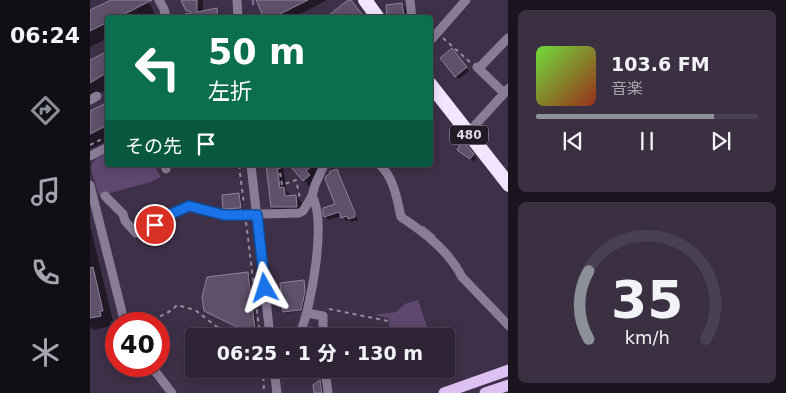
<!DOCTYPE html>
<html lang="ja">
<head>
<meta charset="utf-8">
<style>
  body { margin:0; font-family:"DejaVu Sans","Noto Sans JP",sans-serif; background:#3a3042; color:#f1f3f6; height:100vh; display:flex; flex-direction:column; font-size:19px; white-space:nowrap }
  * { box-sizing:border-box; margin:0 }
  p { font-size:16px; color:#a7a4ad }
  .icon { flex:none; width:28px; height:28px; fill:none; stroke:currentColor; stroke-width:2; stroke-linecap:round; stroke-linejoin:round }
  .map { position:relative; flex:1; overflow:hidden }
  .panel { display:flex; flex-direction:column; gap:10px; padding:10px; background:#19141e; width:278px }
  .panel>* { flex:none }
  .guide { position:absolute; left:15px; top:15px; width:328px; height:152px; border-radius:5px; box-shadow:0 2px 12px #0003,0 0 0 1px #494151; background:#0b6e4f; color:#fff; overflow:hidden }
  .speed { position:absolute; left:15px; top:312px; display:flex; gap:10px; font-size:25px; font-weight:700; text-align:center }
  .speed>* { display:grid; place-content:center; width:65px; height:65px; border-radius:50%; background:#2e2436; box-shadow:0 2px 12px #0003,0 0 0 1px #494151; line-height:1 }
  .speed .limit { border:8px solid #d22; background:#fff; color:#111 }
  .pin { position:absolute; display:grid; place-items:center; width:42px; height:42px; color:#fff; margin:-21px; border:2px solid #fff; border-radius:50%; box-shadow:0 1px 5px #0007 }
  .me { position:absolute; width:55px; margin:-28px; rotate:354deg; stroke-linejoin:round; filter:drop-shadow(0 0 4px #0008) }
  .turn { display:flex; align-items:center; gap:18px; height:105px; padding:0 20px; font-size:22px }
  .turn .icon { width:65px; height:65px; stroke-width:2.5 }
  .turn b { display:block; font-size:35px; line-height:42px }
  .then { display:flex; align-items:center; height:48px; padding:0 20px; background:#0003; gap:10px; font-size:19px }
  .panel .widget { flex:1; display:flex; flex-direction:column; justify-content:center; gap:8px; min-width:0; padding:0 18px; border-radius:8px; background:#3a3042 }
  .panel .dial { align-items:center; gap:0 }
  .dial svg { height:130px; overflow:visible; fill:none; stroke:#494151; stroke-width:7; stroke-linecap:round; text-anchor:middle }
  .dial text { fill:#f1f3f6; stroke:none }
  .song { display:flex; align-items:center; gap:15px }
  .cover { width:60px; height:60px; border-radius:8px; background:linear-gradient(135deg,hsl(100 70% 55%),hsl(10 70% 35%)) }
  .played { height:5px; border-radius:2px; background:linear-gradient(90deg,#8c9099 80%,#494151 80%) }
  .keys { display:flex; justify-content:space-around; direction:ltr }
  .trip { position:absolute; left:95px; top:328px; width:270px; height:50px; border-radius:5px; background:#2e2436; box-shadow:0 2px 12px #0003,0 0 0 1px #494151; font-weight:800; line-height:50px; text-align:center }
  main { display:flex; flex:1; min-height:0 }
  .tabs { display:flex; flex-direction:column; width:90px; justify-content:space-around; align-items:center; background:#120e16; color:#a7a4ad }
  .tabs .icon { width:35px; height:35px }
  .tabs .active { color:#8c9099 }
  .tabs b { font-size:22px; color:#f1f3f6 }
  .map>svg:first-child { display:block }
</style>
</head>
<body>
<main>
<nav class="tabs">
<b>06:24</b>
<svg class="icon active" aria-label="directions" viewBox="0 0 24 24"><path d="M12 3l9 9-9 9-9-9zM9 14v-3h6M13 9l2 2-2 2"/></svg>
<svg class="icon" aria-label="music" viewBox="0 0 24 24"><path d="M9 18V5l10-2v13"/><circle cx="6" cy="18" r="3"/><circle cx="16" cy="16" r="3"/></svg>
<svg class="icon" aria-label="phone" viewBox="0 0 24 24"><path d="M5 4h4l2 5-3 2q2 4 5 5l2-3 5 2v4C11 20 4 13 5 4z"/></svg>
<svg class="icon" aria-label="climate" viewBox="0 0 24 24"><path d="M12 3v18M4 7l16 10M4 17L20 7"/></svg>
</nav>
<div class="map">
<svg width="419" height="393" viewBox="0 0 419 393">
  <rect width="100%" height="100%" fill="#3e3048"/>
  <g fill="#5f476f">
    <path d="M 17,153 L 18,165 L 64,165 L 71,177 L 61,182 L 9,196 L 1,169 C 2,159 9,157 17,153 Z"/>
    <polygon points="328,300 340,336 299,336 299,318 284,315 306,312 315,304"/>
  </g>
  <g fill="#0007">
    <polygon points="23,0 58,0 65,14 58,18 18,18 18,38 0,47 0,11"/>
    <polygon points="92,0 113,0 113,12 126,9 133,18 105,18 97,10"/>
    <polygon points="167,0 237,0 203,18 176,18"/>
    <polygon points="312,4 315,7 317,18 301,18 299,15"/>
    <polygon points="18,53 18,89 0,98 0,62"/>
    <polygon points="365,53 379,71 369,79 365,76"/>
    <polygon points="18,104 18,140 0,149 0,113"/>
    <polygon points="372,143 386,158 384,162 372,153"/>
    <polygon points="177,165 193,165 196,191 201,196 206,196 212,203 214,213 189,214 182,207"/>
    <polygon points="201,165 231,165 232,170 222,178 226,183 220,187"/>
    <polygon points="247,170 250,174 268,220 262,222 260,220 256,221 252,216 238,220 235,216 247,205"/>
    <polygon points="148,194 152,197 153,211 150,196 148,196 150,211 138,212 135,208"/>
    <polygon points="0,225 23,321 20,322 21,326 4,330 0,326"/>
    <polygon points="158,274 160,276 168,336 148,336 150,329 115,311"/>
    <polygon points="213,282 216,294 212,311 195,313 194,312"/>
    <polygon points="134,369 152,369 147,379 135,373 133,370"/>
    <polygon points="200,369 227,369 227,371 201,370"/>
    <polygon points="230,382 235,386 235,393 225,393"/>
  </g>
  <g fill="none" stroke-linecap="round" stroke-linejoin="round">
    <g stroke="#836499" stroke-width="2.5">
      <polyline points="163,4 163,0"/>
      <polyline points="333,227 344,236"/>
    </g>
  </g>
  <g fill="#60516a" stroke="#91819c">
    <polygon points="21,0 62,0 27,18 18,18 18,22 0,31 0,10"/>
    <polygon points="91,0 107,0 107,12 127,8 128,18 95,18 95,14 101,13 100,11 96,11"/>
    <polygon points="166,0 218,0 182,18 174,18"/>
    <polygon points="258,0 261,0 275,18 235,18"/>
    <polygon points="312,3 314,14 297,16 296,5"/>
    <polygon points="362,48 377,67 365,77 350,58"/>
    <polygon points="18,51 18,72 0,83 0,60"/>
    <polygon points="18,102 18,125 0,134 0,111"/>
    <polygon points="372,141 384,154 380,159 367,150"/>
    <polygon points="176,165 187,165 190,188 194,187 195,196 206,195 207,207 181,207"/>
    <polygon points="199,165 223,165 216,171 220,175 213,181"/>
    <polygon points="247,169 265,213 265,217 258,219 257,216 251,218 249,212 234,217 233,215 233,208 245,204 235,179 236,176 240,174 239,172"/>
    <polygon points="149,193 151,208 133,209 132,195"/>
    <polygon points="3,267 13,311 10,311 11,316 0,318 0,268"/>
    <polygon points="158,272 166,336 147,336 149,328 114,311 112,297 117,277"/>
    <polygon points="214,280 215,292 211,310 193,312 190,283"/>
    <polygon points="219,327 227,328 227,336 216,336"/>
    <polygon points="128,369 149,369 145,378"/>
    <polygon points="230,380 232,393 224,393 223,385"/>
  </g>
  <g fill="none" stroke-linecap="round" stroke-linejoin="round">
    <g stroke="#968b9e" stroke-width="2" stroke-dasharray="4 4" stroke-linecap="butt">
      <polyline points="353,38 381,63"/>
      <polyline points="0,145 18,136"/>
      <polyline points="149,165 154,205"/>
      <polyline points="189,165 192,185 206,180 210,198"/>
      <polyline points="156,222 170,336"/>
      <polyline points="239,309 298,321"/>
      <path d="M 43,316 L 45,322 C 62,319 74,318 87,305 L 105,310 L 139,336"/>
      <polyline points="173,369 174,393"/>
    </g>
    <g stroke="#8a7c95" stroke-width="9">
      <polyline points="69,0 74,9 76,18"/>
      <polyline points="147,0 148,18"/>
      <polyline points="320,0 322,18"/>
      <polyline points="340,41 376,0"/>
      <polyline points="387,67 414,93"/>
      <polyline points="389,68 418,38"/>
      <polyline points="0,100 7,96"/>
      <polyline points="378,133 419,88"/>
      <polyline points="0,156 18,147"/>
      <polyline points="75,165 76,169"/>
      <polyline points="161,165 180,336"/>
      <path d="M 290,165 C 304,178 307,199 311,217 C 334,232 359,251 372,277 L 419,326"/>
      <polyline points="0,185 35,324"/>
      <polyline points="15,196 33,214 35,221 46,233 65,225 81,214 99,206 133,215 209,213 213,211 222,196"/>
      <polyline points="217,313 233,316 233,336"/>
      <path d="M 209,336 C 221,309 237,221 222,196 L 225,185 L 234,165"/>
      <polyline points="61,366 82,393"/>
      <polyline points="184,369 187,393"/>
      <polyline points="235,369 238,393"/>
    </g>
    <g stroke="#dec1f3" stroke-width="11">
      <polyline points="354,393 419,370"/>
      <polyline points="395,393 419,385"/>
    </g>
    <g stroke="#f3e5fe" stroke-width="14">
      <polyline points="275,0 288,18"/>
      <polyline points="340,84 419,185"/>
    </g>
  </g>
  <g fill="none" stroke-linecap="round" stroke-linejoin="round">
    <g stroke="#114b97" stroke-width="12">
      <polyline id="route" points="65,225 81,214 99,206 134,215 167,215 175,288"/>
    </g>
    <use href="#route" stroke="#1a73e8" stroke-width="9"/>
  </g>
  <g text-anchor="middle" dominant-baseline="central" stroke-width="4" stroke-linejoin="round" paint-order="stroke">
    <rect fill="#211b26" stroke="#a79fad" stroke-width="1" x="360" y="125.5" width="38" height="19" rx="4"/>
    <g font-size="12" font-weight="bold" fill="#e1d8e7">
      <text x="379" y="135">480</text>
    </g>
  </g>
</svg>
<div class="speed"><div class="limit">40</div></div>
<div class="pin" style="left:65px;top:225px;background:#d93025"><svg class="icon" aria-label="arrive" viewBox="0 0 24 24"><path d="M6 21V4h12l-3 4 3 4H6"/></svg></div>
<svg class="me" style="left:175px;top:288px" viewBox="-20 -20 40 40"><path d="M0-17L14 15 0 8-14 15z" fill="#1a73e8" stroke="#fff" stroke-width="4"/></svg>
<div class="trip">06:25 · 1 分 · 130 m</div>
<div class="guide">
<div class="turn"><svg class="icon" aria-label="left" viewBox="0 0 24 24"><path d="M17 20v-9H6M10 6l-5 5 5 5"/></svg><div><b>50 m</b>左折</div></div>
<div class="then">その先<svg class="icon" aria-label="arrive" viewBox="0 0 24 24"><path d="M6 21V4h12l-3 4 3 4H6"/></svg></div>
</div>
</div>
<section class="panel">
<div class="widget">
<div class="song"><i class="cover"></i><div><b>103.6 FM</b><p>音楽</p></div></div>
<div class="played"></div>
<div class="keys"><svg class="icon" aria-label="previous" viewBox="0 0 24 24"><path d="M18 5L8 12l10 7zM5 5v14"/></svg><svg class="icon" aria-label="pause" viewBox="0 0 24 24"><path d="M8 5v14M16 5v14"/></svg><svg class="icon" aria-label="next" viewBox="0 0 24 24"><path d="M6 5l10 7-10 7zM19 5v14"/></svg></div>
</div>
<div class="widget dial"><svg viewBox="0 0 100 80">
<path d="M14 69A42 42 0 1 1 86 69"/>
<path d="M14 69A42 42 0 0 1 14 27" stroke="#8c9099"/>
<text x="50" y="56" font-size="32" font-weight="700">35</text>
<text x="50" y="72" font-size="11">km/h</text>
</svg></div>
</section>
</main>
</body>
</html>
